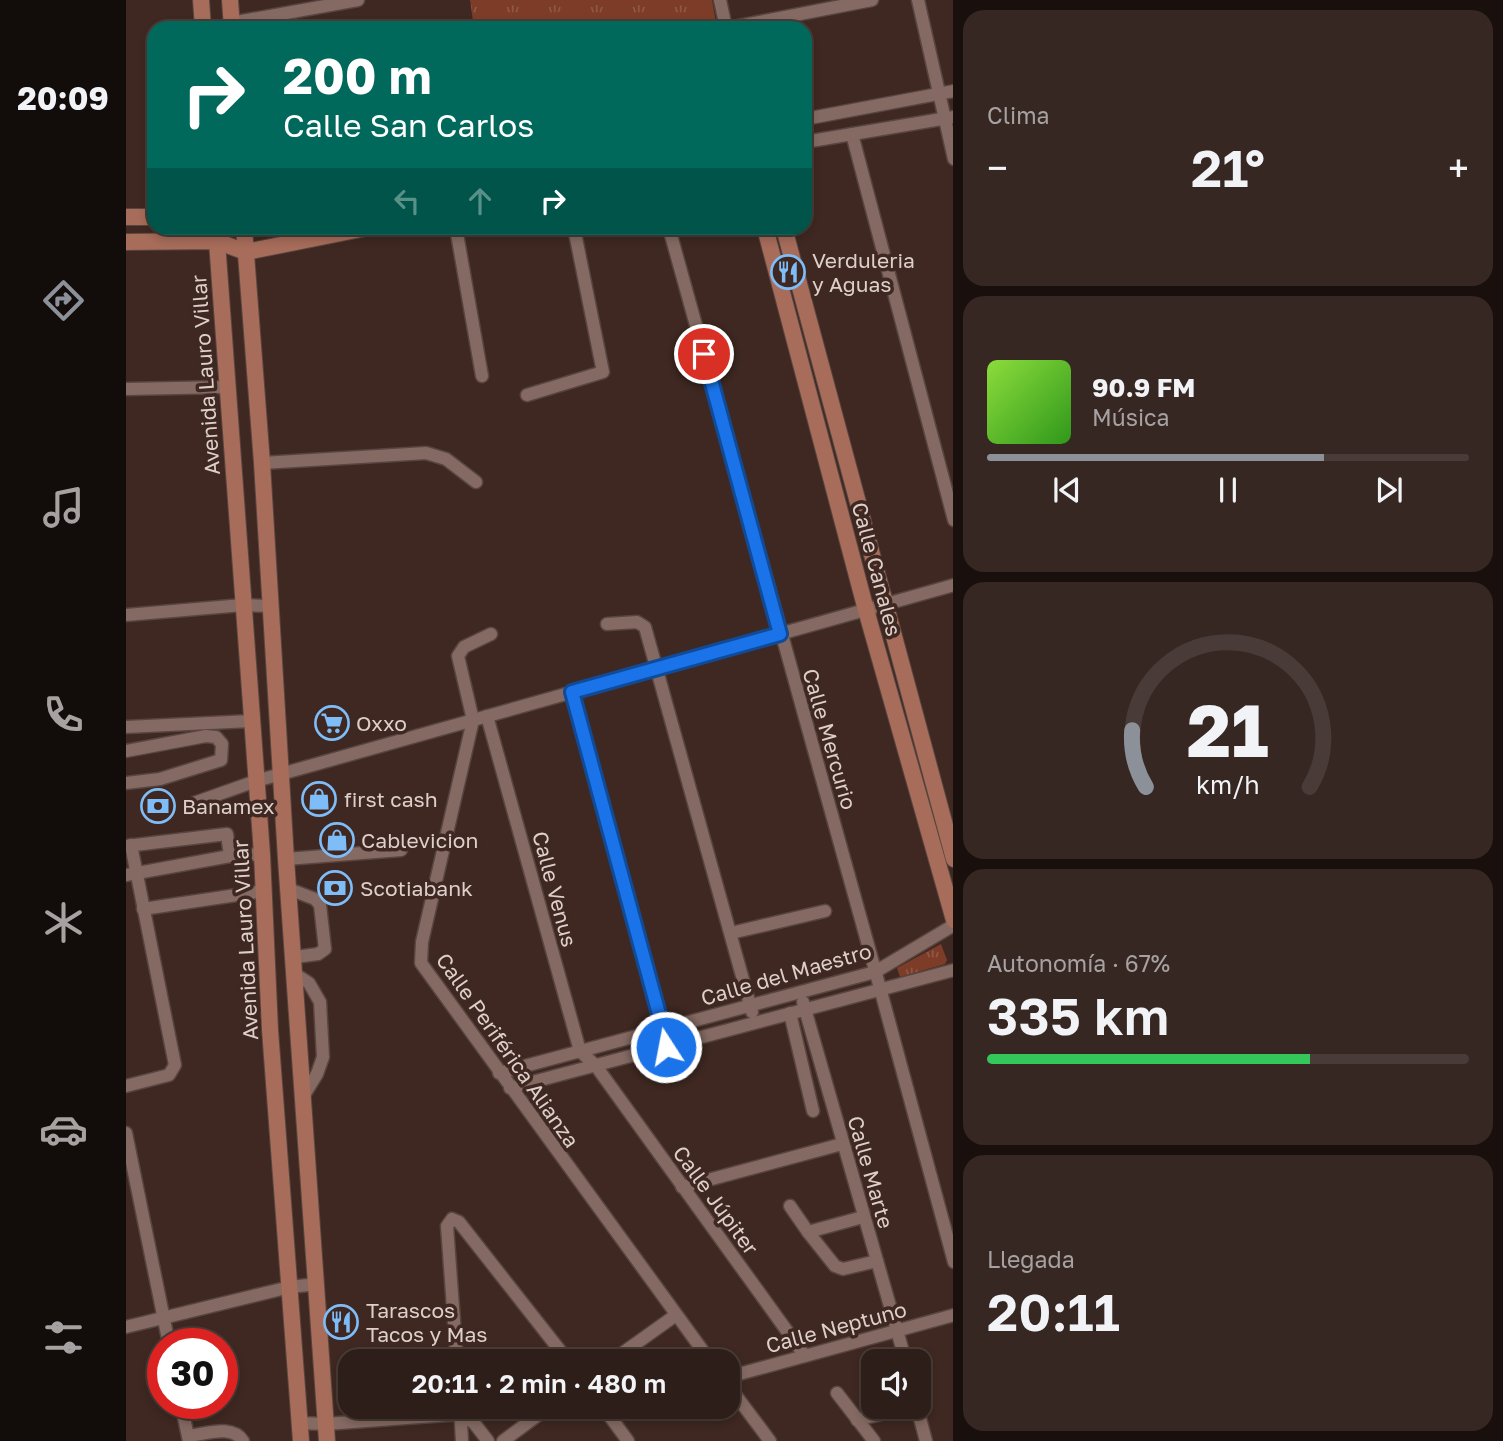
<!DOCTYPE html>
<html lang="es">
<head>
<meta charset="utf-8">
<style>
  body { margin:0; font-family:"Golos Text",sans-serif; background:#362722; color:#f1f3f6; height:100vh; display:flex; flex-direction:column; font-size:26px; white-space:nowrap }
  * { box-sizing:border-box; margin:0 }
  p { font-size:23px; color:#a7a2a2 }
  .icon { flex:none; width:38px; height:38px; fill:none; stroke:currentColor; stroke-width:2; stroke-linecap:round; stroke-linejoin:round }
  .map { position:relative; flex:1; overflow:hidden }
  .drawer { display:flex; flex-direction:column; gap:10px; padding:10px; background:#19100e; width:550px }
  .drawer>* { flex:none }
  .banner { position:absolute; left:21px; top:21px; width:665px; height:214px; border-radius:21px; box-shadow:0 4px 10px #0003,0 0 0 2px #493c38; background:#00695c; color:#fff; overflow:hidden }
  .buttons { position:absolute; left:735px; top:1349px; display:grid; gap:14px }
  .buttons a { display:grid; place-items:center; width:70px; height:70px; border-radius:14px; background:#2e1e19; box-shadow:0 4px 10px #0003,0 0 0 2px #493c38; font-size:35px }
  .speed { position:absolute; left:21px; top:1328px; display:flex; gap:14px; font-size:35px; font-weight:700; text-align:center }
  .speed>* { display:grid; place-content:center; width:91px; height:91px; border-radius:50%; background:#2e1e19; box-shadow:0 4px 10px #0003,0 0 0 2px #493c38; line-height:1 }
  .speed .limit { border:10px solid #d22; background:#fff; color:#111 }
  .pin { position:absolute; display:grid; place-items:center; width:60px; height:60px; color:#fff; margin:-30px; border:4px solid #fff; border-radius:50%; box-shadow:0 2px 7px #0007 }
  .me { position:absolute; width:77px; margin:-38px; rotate:349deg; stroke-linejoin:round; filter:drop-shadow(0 0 5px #0008) }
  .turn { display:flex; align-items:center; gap:24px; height:147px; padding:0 21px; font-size:32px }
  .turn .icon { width:91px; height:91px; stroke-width:2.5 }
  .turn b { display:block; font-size:49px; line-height:60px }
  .lanes { display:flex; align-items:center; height:66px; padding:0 21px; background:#0003; justify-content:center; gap:35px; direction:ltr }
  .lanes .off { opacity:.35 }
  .big { font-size:52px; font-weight:600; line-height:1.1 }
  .drawer .widget { flex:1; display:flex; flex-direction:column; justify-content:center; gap:10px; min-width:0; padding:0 24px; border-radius:21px; background:#362722 }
  .drawer .dial { align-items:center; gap:0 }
  .dial svg { height:182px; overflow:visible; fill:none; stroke:#493c38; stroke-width:7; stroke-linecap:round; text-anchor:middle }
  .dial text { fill:#f1f3f6; stroke:none }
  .song { display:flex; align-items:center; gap:21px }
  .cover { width:84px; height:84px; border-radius:10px; background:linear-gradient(135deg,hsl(90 70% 55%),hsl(110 70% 35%)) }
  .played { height:7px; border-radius:4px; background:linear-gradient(90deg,#8c9099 70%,#493c38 70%) }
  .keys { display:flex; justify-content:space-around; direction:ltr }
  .heat { display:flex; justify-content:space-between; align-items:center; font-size:38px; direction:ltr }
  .charge { height:10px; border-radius:5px; background:linear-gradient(90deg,#34c759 67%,#493c38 0) }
  .trip { position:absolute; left:212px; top:1349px; width:402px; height:70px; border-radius:21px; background:#2e1e19; box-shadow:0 4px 10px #0003,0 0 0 2px #493c38; font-weight:600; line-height:70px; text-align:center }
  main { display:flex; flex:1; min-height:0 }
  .menu { display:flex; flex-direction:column; width:126px; justify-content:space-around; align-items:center; background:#120c0a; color:#a7a2a2 }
  .menu .icon { width:49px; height:49px }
  .menu .on { color:#8c9099 }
  .menu b { font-size:32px; color:#f1f3f6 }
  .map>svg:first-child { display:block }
</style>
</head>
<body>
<main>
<nav class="menu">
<b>20:09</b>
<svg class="icon on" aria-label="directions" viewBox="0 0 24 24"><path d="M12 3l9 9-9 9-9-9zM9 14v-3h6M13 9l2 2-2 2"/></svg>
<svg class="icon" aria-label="music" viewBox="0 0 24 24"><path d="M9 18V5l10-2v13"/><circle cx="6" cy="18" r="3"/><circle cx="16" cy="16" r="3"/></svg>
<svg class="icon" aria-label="phone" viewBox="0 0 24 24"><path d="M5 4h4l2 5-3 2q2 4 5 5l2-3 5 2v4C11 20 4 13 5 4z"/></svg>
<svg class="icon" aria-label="climate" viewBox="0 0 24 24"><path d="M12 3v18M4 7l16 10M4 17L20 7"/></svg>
<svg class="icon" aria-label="car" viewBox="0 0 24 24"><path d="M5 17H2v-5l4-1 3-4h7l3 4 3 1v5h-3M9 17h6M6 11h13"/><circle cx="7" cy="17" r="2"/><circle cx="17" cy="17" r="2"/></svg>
<svg class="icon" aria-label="filters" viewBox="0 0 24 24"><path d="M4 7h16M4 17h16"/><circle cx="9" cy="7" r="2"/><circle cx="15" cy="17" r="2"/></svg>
</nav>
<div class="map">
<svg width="828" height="1441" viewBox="0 0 828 1441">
  <defs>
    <pattern id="park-tufts" width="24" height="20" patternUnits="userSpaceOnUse" patternTransform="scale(1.75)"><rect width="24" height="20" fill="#7d3c27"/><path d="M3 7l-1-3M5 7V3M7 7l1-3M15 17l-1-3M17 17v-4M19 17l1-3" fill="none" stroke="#8f5745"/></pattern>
  </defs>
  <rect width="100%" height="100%" fill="#3e2821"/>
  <g fill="url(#park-tufts)">
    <polygon points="344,0 586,0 591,28 348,28"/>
    <polygon points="815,944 821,960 819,964 774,977 771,968"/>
  </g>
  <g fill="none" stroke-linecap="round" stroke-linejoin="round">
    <g stroke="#584540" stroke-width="15">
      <g id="minor">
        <polyline points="594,0 600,28"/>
        <polyline points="792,0 828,159"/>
        <polyline points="105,23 232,0"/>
        <polyline points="602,28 746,0"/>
        <polyline points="679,119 828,91"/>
        <polyline points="726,134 828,520"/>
        <polyline points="679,142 828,117"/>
        <polyline points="330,228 356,376"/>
        <polyline points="543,228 754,988 828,1262"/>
        <polyline points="0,389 102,387"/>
        <polyline points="401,395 477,372 448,228"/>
        <polyline points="136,463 300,453 320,459 350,482"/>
        <polyline points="0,615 117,605 144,606"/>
        <polyline points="481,624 511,622 519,627 626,1012"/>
        <polyline points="365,634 338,647 332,656 347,720 296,942 295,963 585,1362"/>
        <polyline points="446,692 538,1037"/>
        <polyline points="361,716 454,1051 470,1066 679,1356"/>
        <polyline points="0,727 125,721"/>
        <polyline points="0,751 80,736 90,737 96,744 95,760 34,779 0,783"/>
        <polyline points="68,803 130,781 828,585"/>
        <polyline points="0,846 101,834 104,856"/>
        <polyline points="160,859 275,850"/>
        <polyline points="0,875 104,856 136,854"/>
        <polyline points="163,889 189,899 194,905 199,949 192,954 169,957"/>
        <polyline points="17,909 138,891"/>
        <polyline points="605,933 699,911"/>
        <polyline points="169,974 183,983 194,1002 197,1057 191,1074 178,1095"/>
        <polyline points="677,1002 780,1362"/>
        <polyline points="664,1013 687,1111"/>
        <polyline points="373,1073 749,972 828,925"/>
        <polyline points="0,1086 43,1075 49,1065 5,845"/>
        <polyline points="384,1088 828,970"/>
        <polyline points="0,1133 43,1344"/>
        <polyline points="556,1187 716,1144"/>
        <polyline points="664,1206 682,1232"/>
        <polyline points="737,1217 682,1232 709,1266 717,1269 751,1261"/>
        <polyline points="0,1327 164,1287 191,1284"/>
        <polyline points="331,1362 321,1226 326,1219 333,1222 443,1362"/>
        <polyline points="484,1362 550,1315"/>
        <polyline points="602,1377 828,1315"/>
        <polyline points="602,1385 644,1441"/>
        <polyline points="711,1393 748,1441"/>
        <polyline points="55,1404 63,1441"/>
        <polyline points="334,1407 336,1441"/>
        <polyline points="477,1407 502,1441"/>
        <polyline points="791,1407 800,1441"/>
        <polyline points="334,1414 348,1423 362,1441"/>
        <polyline points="731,1420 783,1407"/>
        <polyline points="174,1423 200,1424 334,1414"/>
        <path d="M 62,1436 C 80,1434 106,1424 117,1441"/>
        <polyline points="377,1441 423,1407"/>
      </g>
    </g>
    <g stroke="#584540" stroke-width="18">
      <g id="major">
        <polyline points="75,0 77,28"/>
        <polyline points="104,0 106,28"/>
        <polyline points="0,217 28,217"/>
        <polyline points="90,228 136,854 144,1030 175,1441"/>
        <polyline points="118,228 136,463 160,859 201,1441"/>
        <polyline points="639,228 740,610 828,920"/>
        <polyline points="658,228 828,859"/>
        <polyline points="0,242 90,241 120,252 240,228"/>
      </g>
    </g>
    <use href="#minor" stroke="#846a62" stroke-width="12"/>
    <use href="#major" stroke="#a76c5a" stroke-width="16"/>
  </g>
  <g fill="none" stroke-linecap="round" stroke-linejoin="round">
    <g stroke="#114b97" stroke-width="18">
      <polyline id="route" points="540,1047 537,1029 446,692 654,634 578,354"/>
    </g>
    <use href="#route" stroke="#1a73e8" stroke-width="12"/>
  </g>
  <defs>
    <g id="restaurant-ring" transform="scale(1.75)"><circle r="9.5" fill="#3e2821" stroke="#7fbdf9" stroke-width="1.5"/><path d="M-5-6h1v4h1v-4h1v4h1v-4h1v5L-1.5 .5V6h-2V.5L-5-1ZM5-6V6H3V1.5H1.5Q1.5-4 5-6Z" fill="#7fbdf9"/></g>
    <g id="supermarket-ring" transform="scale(1.75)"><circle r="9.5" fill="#3e2821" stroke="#7fbdf9" stroke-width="1.5"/><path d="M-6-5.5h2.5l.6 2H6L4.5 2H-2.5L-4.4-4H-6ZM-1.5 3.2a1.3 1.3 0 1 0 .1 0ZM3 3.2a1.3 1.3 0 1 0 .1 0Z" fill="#7fbdf9"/></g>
    <g id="shop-ring" transform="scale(1.75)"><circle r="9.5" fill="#3e2821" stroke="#7fbdf9" stroke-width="1.5"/><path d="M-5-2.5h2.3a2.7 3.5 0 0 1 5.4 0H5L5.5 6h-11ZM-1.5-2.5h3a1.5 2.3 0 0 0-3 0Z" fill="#7fbdf9"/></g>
    <g id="bank-ring" transform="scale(1.75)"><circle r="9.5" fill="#3e2821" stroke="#7fbdf9" stroke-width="1.5"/><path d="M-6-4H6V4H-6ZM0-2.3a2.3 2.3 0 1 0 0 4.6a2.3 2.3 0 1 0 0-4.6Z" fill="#7fbdf9"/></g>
  </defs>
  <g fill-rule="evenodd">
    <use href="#restaurant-ring" x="662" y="272"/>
    <use href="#supermarket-ring" x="206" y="723"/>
    <use href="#shop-ring" x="193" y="799"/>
    <use href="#bank-ring" x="32" y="806"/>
    <use href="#shop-ring" x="211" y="840"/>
    <use href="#bank-ring" x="209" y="888"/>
    <use href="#restaurant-ring" x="215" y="1322"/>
  </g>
  <g text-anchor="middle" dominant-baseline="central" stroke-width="7" stroke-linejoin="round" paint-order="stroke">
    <g font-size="21" fill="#decfca" stroke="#3e2821" text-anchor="start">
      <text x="686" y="260">Verduleria<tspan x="686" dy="24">y Aguas</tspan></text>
      <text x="230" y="723">Oxxo</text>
      <text x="218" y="799">first cash</text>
      <text x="56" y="806">Banamex</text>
      <text x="235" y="840">Cablevicion</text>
      <text x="234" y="888">Scotiabank</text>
      <text x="240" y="1310">Tarascos<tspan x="240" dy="24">Tacos y Mas</tspan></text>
    </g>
    <g font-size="21" fill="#decfca" stroke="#3e2821">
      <text transform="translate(79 375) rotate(-94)">Avenida Lauro Villar</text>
      <text transform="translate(751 569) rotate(75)">Calle Canales</text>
      <text transform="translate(704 739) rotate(74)">Calle Mercurio</text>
      <text transform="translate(429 889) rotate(75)">Calle Venus</text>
      <text transform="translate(119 940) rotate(-93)">Avenida Lauro Villar</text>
      <text transform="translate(660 974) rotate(-16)">Calle del Maestro</text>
      <text transform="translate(382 1050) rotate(55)">Calle Periférica Alianza</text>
      <text transform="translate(745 1172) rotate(74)">Calle Marte</text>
      <text transform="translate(590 1200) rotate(54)">Calle Júpiter</text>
      <text transform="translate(710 1327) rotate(-15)">Calle Neptuno</text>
    </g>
  </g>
</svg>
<div class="buttons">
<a><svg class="icon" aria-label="sound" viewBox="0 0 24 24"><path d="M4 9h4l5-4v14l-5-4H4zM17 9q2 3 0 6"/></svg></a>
</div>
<div class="speed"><div class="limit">30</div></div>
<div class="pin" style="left:578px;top:354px;background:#d93025"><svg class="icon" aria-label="arrive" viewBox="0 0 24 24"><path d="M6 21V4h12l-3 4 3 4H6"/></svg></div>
<svg class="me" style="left:540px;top:1047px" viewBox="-20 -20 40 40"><circle r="17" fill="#1a73e8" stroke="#fff" stroke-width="3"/><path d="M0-11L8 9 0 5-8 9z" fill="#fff"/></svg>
<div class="trip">20:11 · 2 min · 480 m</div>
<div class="banner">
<div class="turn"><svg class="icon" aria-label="right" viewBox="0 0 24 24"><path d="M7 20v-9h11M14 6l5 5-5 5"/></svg><div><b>200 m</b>Calle San Carlos</div></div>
<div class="lanes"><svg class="icon off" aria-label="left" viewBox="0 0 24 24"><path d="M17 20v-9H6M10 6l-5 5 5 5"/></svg><svg class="icon off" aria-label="ahead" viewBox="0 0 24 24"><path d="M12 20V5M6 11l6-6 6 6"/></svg><svg class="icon" aria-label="right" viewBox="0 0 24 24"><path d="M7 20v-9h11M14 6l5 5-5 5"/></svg></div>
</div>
</div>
<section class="drawer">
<div class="widget"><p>Clima</p>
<div class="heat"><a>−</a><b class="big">21°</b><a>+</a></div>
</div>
<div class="widget">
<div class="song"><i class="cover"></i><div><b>90.9 FM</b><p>Música</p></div></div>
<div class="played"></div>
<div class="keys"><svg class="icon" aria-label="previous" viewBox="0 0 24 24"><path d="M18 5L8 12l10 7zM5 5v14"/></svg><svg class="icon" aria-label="pause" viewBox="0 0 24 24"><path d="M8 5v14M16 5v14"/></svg><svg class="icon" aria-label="next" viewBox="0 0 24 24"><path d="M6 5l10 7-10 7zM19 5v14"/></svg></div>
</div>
<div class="widget dial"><svg viewBox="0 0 100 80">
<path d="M14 69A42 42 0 1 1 86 69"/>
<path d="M14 69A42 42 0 0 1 8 44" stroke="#8c9099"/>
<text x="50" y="56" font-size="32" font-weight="700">21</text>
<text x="50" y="72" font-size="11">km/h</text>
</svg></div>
<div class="widget"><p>Autonomía · 67%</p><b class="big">335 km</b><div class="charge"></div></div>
<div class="widget"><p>Llegada</p><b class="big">20:11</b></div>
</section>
</main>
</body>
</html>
